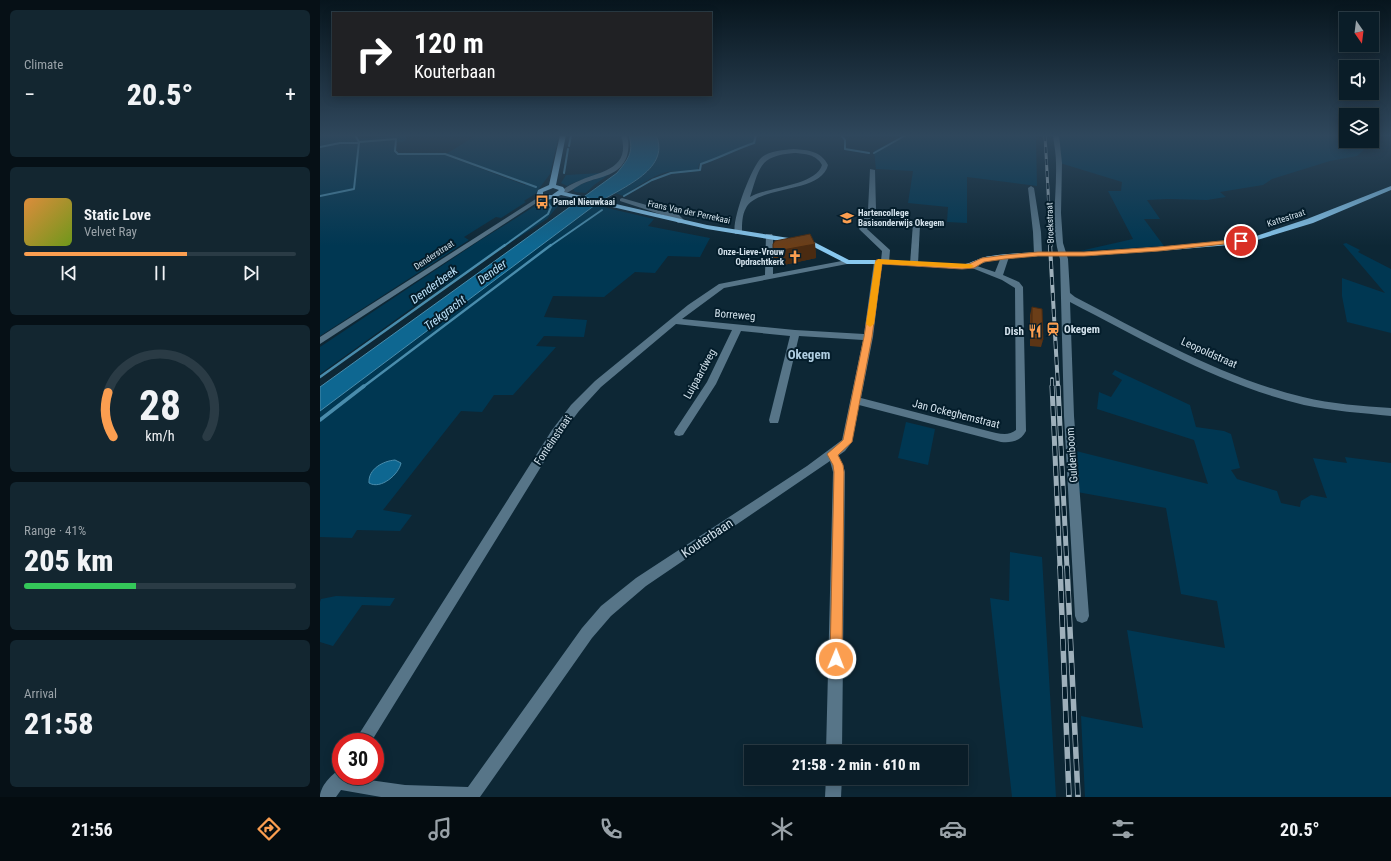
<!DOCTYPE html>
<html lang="en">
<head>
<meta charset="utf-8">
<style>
  body { margin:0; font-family:"Roboto Condensed",sans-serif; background:#132630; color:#f1f3f6; height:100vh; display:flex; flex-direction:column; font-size:15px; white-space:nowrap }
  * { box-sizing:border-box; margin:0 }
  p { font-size:13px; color:#99a2a8 }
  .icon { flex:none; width:22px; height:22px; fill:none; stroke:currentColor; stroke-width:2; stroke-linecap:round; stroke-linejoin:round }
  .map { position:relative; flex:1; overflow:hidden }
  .drawer { display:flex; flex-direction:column; gap:10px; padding:10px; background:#061016; width:320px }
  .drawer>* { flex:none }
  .banner { position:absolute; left:12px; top:12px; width:380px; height:84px; border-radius:0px; box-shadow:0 2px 10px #0003,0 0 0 1px #2a3b45; background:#202124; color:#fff; overflow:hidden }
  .needle { width:26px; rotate:166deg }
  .buttons { position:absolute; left:1019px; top:12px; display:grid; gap:8px }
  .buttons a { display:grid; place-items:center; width:40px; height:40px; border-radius:0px; background:#0a1d28; box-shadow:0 2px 10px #0003,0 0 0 1px #2a3b45; font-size:20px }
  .speed { position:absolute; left:12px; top:733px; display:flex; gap:8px; font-size:20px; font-weight:700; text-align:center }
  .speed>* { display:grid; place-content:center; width:52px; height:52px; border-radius:50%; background:#0a1d28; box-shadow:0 2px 10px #0003,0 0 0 1px #2a3b45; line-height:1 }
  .speed .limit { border:6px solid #d22; background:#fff; color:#111 }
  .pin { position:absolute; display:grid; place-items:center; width:34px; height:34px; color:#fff; margin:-17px; border:2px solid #fff; border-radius:50%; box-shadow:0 1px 4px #0007 }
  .me { position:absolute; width:44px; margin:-22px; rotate:1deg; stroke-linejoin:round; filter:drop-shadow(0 0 3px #0008) }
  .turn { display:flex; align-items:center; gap:14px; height:84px; padding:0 16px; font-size:18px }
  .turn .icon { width:52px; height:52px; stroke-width:2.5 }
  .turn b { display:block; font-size:28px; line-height:34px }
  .big { font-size:30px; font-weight:800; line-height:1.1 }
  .drawer .tile { flex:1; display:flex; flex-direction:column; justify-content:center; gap:6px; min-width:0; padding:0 14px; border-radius:6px; background:#132630 }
  .drawer .dial { align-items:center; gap:0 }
  .dial svg { height:104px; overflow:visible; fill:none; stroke:#2a3b45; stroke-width:7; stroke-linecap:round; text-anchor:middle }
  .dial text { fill:#f1f3f6; stroke:none }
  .song { display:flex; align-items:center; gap:12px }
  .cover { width:48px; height:48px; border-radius:6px; background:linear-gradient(135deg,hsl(30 70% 55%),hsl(80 70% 35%)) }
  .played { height:4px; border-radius:2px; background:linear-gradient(90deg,#fb9e50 60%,#2a3b45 60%) }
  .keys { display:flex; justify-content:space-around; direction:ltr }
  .heat { display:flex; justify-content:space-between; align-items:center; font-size:22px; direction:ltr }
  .charge { height:6px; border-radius:3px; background:linear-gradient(90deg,#34c759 41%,#2a3b45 0) }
  .trip { position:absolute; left:424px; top:745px; width:224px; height:40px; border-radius:0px; background:#0a1d28; box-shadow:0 2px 10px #0003,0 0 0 1px #2a3b45; font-weight:800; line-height:40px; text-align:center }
  .tabs { display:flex; height:64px; justify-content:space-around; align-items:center; background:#040c10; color:#99a2a8 }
  .tabs .icon { width:28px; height:28px }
  .tabs .on { color:#fb9e50 }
  .tabs b { font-size:18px; color:#f1f3f6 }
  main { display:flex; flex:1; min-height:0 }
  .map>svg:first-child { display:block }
</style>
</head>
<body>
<main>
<section class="drawer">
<div class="tile"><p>Climate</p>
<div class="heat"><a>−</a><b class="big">20.5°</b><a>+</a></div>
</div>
<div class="tile">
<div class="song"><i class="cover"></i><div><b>Static Love</b><p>Velvet Ray</p></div></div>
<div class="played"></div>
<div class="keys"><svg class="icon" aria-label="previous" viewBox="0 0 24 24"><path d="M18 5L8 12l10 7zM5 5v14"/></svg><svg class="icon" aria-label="pause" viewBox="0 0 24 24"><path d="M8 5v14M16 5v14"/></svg><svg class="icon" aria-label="next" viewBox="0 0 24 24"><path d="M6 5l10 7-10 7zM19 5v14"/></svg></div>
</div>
<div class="tile dial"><svg viewBox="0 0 100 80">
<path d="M14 69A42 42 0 1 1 86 69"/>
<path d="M14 69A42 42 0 0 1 10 35" stroke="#fb9e50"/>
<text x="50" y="56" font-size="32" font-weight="700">28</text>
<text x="50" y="72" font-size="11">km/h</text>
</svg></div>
<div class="tile"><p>Range · 41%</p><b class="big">205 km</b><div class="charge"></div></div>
<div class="tile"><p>Arrival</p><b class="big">21:58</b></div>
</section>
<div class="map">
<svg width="1071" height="797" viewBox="0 0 1071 797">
  <rect width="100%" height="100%" fill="#0d2735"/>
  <g fill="#003752">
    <polygon points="0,135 33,135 36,139 86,135 85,141 74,143 76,154 125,155 205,185 207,183 126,154 157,135 239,135 230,174 215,194 204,201 206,202 181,218 176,217 144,237 149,240 0,336"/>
    <path d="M 336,135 L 435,135 L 436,144 C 422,143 413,152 401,157 C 394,160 386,161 379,164 L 378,170 C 368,173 357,170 347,172 C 331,176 317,187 303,196 L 295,193 C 316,183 348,161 336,135 Z"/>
    <polygon points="585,135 716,135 717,186 647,177 647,223 627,222 628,207 588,203 593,171 556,169 554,151"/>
    <polygon points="736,135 1026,135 1026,141 1052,141 1052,135 1060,135 1037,156 1010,161 952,179 943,185 900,192 906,197 887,200 848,199 827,200 840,219 824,219 844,246 760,251 813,239 788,191 801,191 802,182 740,163"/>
    <polygon points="282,173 253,183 247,186 241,183 246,175"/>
    <polygon points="291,173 274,185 266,193 255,192 253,189 254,187"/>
    <polygon points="237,198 243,200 227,219 110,295 0,374 0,347 159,241 215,206 224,201"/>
    <polygon points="275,205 334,219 328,226 390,238 380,257 348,256 335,273 315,272 284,297 233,296 224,317 267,320 264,337 224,336 216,346 236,347 193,395 174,395 162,412 141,411 63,510 92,515 80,531 37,530 32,538 0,537 0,411"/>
    <polygon points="1026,243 1040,250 1038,252 1071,269 1071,333 1027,322 1022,296 1022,278 1065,293 1023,244"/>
    <polygon points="795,370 870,405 876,427 904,431 911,434 920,468 911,470 917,479 957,491 961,503 980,507 981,501 991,495 1007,498 993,458 1027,463 1025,457 1071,463 1071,797 765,797 761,716 823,728 807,630 905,648 897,601 861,594 846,508 757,492 756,451 888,484 874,440 777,409 779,392 791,397 802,380 792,374"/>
    <polygon points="586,422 615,429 608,465 578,458"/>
    <polygon points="690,552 722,557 736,797 692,797 670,598 689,601"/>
    <polygon points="16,596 75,598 70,606 42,605 13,646 0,642 0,602 1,599"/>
  </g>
  <g fill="#0e6791" stroke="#498cac">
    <path d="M 309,135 L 336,135 C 352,171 297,189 275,205 L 0,411 L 0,387 L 297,173 C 308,159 314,153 309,135 Z"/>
    <path d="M 75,460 L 81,463 C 79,474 61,490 49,483 C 48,469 63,461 75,460 Z"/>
  </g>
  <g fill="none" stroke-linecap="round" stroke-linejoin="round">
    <g stroke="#498cac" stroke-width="2">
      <polyline points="35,135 39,142 76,139 75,151 78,154 125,154 216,187"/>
      <polyline points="521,135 525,140 525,149 549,153"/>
      <polyline points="249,146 251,135"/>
      <polyline points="0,147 20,143 39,143"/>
      <polyline points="554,153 586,135"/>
      <polyline points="244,173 248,149"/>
      <polyline points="0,196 34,189 39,142"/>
      <path d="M 304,196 L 332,180 L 351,173 L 380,170 L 381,164 C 399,158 416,149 434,143 L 436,135"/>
      <polyline points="184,246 228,214 231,207 228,203"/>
      <polyline points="230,246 282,210"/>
    </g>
    <g stroke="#498cac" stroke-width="2.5">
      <polyline points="0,377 185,245"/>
      <polyline points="43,387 231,245"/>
    </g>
    <polyline stroke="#498cac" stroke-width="3.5" points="0,420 44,386"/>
    <g fill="#577588" fill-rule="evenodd">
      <path d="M 301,135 L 307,135 C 309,142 309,149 307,156 C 300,176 281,176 264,183 C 256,186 246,196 239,194 L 239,192 C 246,187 253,183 261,180 C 283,171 311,168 301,135 Z"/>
      <path d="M 733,135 L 739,135 L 742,163 L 741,213 L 743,243 L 748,259 L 750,293 L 755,297 C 828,335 903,378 983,397 C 1012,404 1042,406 1071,408 L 1071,416 C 1042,413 1012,411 984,405 C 901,385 825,341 750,302 L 754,416 L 769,616 L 767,621 L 762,623 L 757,621 L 755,616 L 744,416 L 740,259 C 730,227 737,196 736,163 C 736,154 734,144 733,135 Z"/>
      <path d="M 474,149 C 488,150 501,151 508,165 C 501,194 438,185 426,208 C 422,215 422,224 422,232 L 418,234 L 415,234 C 411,221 431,168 441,158 C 448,151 464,150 474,149 ZM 474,153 C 485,154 496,154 502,165 C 496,186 446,187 430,197 C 440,167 439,156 474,153 Z"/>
      <path d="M 550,169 L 555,170 L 556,210 L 547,229 L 570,250 L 569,262 L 565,264 L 562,263 L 553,337 L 541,398 L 668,431 C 677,433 688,437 696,430 L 695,288 L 682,280 L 647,266 L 651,264 L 675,272 L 681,257 L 685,255 L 689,257 L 683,275 L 699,282 L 703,287 L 706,431 C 701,441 692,443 681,442 L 539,405 L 532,442 L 525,451 L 518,456 L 523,465 L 525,472 L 522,752 L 506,752 L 513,472 L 510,461 L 326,586 L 291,616 L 272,638 L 160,797 L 61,797 L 21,790 L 16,797 L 0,797 C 0,787 11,774 20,770 L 21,776 L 85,785 L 148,787 L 262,628 L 281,606 L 316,578 L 487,466 L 522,440 L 543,340 L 479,336 L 459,420 L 458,423 L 450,423 L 449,420 L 470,336 L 421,331 L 396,384 L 363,435 L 359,436 L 355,435 L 354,432 L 387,382 L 412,330 L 356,324 L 281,387 L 259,411 L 240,436 L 51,742 L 34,742 L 232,430 L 251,405 L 275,381 L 368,305 L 399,284 L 445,275 L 446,234 L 452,234 L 453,236 L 453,274 L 527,260 L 531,262 L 527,264 L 404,288 L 362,319 L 475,330 L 544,334 L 554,262 L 558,260 L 561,261 L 562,251 L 539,229 L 548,210 Z"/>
      <polygon points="711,186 714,188 721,232 722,254 718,256 714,254 713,232 708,188"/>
      <polygon points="222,195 225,197 224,198 0,344 0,337"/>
      <polygon points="302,198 358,214 365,221 364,223 358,223 352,218 300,201 300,199"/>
      <polygon points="593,223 596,223 600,225 598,264 594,266 590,264"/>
      <polygon points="506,778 522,778 521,797 505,797"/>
    </g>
    <path fill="#88c8ef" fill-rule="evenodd" d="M 240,135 L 246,135 L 236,185 L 243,187 L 245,190 L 244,192 L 387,225 L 494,242 L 529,260 L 565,260 L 642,265 C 652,263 660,257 671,256 C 702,251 734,253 766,252 C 813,249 861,245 909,241 L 933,237 L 987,219 L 1071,186 L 1071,190 L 993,223 L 934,241 L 909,245 L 839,251 L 764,256 L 718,256 L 671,260 C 661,263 653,268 642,269 L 565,264 L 527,264 L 492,246 L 387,229 L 241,195 L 228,200 L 217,197 L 216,196 L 218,190 L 229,185 ZM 233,188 L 239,190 L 232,195 L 223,195 L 223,192 Z"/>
    <g stroke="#9eb0bb" stroke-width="3">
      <polyline id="rail-far3" points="725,135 731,246"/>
    </g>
    <g stroke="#9eb0bb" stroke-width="4">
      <g id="rail-far2">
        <polyline points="730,245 738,387"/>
        <polyline points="732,379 732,387"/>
      </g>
    </g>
    <g stroke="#9eb0bb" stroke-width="5">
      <g id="rail-far1">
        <polyline points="732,386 740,568"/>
        <polyline points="738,386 747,568"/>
      </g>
    </g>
    <g stroke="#9eb0bb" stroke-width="5.5">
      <g id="rail">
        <polyline points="740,567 749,797"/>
        <polyline points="747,567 758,797"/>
      </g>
    </g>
    <use href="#rail-far3" stroke="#041d2b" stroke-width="2" stroke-dasharray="6" stroke-linecap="butt"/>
    <use href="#rail-far2" stroke="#041d2b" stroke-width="2.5" stroke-dasharray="8" stroke-linecap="butt"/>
    <use href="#rail-far1" stroke="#041d2b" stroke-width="3.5" stroke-dasharray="10" stroke-linecap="butt"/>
    <use href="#rail" stroke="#041d2b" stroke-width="4" stroke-dasharray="12" stroke-linecap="butt"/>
  </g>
  <g fill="#5c3515">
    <polygon points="495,244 496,258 459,266 454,263 453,248"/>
    <polygon points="712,307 723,340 721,347 710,346 710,315"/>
  </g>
  <polygon fill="#4b2b11" points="495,244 496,258 459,266 457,251"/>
  <g fill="#6b3e18" stroke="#4b2b11">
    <polygon points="490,234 495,244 457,251 453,248 453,244 455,241"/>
    <polygon points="712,307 722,309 723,340 712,338"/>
  </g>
  <linearGradient id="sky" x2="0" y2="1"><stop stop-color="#07151d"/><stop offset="0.55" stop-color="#2f475c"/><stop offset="1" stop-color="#2f475c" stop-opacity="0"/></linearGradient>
  <rect width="1071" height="246" fill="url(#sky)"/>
  <polygon fill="#fb9e50" stroke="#a36734" points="921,239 925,241 924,242 839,251 764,256 718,256 685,259 664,262 654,268 642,269 562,264 552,337 532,442 518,455 523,465 524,472 522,659 520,663 516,665 512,663 510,659 514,472 513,465 507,454 523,440 544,337 556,260 642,265 649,264 662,258 685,255 718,252 764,252 839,247"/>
  <polygon fill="#f59e0b" points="558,259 650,264 654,266 650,268 562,264 554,324 550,327 546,324 555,262"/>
  <defs>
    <g id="bus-bare" transform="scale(1.08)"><path d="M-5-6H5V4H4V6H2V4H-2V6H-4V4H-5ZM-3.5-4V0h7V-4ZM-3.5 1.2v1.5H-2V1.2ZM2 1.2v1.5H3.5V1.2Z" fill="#fb9e50" stroke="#041d2b" stroke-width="2.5" paint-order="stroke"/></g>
    <g id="school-bare" transform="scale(1.08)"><path d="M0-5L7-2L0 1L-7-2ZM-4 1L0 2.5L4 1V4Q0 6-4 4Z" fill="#fb9e50" stroke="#041d2b" stroke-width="2.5" paint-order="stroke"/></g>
    <g id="church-bare" transform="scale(1.08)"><path d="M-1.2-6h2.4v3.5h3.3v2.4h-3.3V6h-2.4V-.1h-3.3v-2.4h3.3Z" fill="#fb9e50" stroke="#041d2b" stroke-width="2.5" paint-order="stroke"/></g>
    <g id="station-bare" transform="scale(1.08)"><path d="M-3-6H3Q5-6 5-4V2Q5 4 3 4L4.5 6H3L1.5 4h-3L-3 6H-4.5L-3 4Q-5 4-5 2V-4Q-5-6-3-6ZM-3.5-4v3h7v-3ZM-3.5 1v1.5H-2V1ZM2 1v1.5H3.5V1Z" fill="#fb9e50" stroke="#041d2b" stroke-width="2.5" paint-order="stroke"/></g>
    <g id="restaurant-bare" transform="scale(1.08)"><path d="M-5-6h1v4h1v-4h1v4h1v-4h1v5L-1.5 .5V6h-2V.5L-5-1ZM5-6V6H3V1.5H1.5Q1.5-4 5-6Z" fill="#fb9e50" stroke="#041d2b" stroke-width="2.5" paint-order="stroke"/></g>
  </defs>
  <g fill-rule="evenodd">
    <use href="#bus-bare" x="222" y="202"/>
    <use href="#school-bare" x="527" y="218"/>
    <use href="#church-bare" x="475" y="257"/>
    <use href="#station-bare" x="733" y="329"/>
    <use href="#restaurant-bare" x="715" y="331"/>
  </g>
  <g text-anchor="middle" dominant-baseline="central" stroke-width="4" stroke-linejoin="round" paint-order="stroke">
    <g font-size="9" font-weight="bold" fill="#d3e2ec" stroke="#041d2b" text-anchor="start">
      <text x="233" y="202">Pamel Nieuwkaai</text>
      <text x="538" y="213">Hartencollege<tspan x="538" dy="10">Basisonderwijs Okegem</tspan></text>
      <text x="464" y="252" text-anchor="end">Onze-Lieve-Vrouw<tspan x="464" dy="10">Opdrachtkerk</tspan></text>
    </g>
    <g font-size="9" fill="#d3e2ec" stroke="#041d2b">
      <text transform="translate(369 212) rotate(12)">Frans Van der Perrekaai</text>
      <text transform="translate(966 218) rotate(-18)">Kattestraat</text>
      <text transform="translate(730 223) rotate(-92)">Broekstraat</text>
      <text transform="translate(114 255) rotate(-33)">Denderstraat</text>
    </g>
    <g font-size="11" fill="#d3e2ec" stroke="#041d2b">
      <text transform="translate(415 315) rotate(5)">Borreweg</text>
      <text transform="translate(889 353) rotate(24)">Leopoldstraat</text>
      <text transform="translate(380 374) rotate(-61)">Luipaardweg</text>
      <text transform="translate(636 414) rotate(14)">Jan Ockeghemstraat</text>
      <text transform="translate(233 440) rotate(-56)">Fonteinstraat</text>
      <text transform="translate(752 455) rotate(-94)">Guldenboom</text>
    </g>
    <g font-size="11" font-weight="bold" fill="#d3e2ec" stroke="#041d2b" text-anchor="start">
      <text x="744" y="329">Okegem</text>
      <text x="704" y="331" text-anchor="end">Dish</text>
    </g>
    <g font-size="12" font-style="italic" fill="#bce2fa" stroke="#041d2b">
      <text transform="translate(172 272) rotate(-36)">Dender</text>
      <text transform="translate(114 285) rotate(-36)">Denderbeek</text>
      <text transform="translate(125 313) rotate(-37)">Trekgracht</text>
    </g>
    <g font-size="13" font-weight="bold" fill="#b0cee1" stroke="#041d2b">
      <text x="489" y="354">Okegem</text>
    </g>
    <g font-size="13" fill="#d3e2ec" stroke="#041d2b">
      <text transform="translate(387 538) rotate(-34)">Kouterbaan</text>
    </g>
  </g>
</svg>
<div class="buttons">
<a><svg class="needle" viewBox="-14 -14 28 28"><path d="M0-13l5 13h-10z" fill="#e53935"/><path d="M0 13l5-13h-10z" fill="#99a2a8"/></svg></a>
<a><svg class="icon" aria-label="sound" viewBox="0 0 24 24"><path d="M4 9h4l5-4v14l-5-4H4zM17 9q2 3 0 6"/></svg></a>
<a><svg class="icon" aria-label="layers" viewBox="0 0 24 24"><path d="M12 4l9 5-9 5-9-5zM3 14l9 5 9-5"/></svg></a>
</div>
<div class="speed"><div class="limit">30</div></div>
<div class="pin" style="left:921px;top:241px;background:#d93025"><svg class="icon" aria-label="arrive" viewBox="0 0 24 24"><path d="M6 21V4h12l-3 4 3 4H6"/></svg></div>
<svg class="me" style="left:516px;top:659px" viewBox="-20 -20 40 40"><circle r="17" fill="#fb9e50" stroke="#fff" stroke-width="3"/><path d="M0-11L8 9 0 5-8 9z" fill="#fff"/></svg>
<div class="trip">21:58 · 2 min · 610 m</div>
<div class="banner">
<div class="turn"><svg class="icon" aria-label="right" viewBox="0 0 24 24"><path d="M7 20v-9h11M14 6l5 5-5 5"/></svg><div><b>120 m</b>Kouterbaan</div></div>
</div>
</div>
</main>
<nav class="tabs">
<b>21:56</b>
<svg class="icon on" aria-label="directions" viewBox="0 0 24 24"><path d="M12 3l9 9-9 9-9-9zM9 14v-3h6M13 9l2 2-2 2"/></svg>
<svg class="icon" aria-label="music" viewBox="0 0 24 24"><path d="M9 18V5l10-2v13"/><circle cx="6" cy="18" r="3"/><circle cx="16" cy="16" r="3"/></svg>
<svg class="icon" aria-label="phone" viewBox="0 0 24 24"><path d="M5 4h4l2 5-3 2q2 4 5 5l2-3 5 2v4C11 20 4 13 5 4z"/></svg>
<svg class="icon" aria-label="climate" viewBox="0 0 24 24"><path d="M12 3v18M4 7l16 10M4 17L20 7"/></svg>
<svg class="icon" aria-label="car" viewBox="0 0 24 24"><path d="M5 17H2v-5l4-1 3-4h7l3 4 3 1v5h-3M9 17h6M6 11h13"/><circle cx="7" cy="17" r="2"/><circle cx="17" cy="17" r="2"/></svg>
<svg class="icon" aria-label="filters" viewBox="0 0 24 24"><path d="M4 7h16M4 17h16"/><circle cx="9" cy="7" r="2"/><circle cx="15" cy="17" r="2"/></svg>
<b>20.5°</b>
</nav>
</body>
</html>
